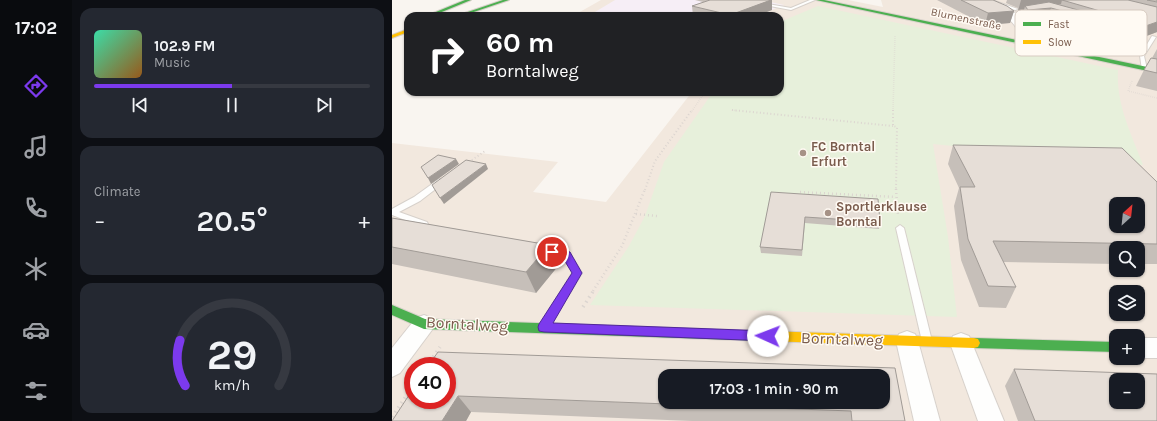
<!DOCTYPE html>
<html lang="en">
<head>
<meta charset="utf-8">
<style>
  body { margin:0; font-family:Karla,sans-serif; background:#242831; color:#f1f3f6; height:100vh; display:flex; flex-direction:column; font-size:15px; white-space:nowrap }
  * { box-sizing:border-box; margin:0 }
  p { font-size:13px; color:#9ea1a6 }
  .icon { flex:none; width:22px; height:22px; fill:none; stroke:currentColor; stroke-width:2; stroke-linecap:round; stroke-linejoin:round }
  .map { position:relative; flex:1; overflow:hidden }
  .panel { display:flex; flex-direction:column; gap:8px; padding:8px; background:#0d0f14; width:320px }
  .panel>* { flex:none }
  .guide { position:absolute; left:12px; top:12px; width:380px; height:84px; border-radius:12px; box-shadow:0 1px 3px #0004; background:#202124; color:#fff; overflow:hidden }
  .needle { width:26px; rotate:27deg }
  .buttons { position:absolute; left:717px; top:197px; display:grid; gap:8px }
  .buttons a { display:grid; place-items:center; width:36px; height:36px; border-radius:8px; background:#171b24; box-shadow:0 1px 3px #0004; font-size:20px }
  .speed { position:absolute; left:12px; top:357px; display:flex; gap:8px; font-size:20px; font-weight:700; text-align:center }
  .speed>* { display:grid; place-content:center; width:52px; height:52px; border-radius:50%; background:#171b24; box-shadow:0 1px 3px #0004; line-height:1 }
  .speed .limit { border:6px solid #d22; background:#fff; color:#111 }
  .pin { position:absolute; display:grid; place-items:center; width:34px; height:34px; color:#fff; margin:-17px; border:2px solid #fff; border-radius:50%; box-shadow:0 1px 4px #0007 }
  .me { position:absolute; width:44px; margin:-22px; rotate:272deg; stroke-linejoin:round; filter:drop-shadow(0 0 3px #0008) }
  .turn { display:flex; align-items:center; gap:14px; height:84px; padding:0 16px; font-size:18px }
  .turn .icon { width:52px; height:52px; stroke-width:2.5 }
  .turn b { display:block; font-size:28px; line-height:34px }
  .big { font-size:30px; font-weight:600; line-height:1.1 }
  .panel .tile { flex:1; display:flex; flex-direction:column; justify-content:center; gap:6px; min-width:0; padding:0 14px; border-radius:12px; background:#242831 }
  .panel .dial { align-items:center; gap:0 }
  .dial svg { height:104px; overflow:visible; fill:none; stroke:#363941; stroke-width:7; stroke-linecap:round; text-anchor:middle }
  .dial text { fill:#f1f3f6; stroke:none }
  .song { display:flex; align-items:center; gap:12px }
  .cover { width:48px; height:48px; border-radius:6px; background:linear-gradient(135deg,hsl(160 70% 55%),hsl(30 70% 35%)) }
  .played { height:4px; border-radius:2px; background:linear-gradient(90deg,#7c3aed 50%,#363941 50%) }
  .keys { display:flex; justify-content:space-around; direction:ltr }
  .heat { display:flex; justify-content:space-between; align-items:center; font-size:22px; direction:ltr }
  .trip { position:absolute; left:266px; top:369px; width:232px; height:40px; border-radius:12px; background:#171b24; box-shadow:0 1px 3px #0004; font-weight:600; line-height:40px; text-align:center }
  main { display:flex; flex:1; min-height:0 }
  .menu { display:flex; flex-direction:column; width:72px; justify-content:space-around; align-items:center; background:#090b0e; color:#9ea1a6 }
  .menu .icon { width:28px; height:28px }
  .menu .on { color:#7c3aed }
  .menu b { font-size:18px; color:#f1f3f6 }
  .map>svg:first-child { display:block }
</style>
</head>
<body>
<main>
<nav class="menu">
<b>17:02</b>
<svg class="icon on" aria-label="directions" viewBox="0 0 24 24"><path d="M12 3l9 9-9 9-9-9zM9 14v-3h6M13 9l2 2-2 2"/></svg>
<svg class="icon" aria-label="music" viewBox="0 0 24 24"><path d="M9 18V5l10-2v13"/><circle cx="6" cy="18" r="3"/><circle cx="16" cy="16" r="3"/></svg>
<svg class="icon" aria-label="phone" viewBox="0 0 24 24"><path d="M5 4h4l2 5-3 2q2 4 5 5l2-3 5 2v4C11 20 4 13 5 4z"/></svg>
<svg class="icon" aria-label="climate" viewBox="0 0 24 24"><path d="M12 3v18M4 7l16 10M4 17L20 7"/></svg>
<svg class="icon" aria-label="car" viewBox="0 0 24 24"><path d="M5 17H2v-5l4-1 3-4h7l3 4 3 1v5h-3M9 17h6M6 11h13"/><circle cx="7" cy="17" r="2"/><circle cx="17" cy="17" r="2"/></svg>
<svg class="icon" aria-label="filters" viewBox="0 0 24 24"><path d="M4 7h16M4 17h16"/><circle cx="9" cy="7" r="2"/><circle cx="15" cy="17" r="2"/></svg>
</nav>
<section class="panel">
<div class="tile">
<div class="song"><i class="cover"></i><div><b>102.9 FM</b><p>Music</p></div></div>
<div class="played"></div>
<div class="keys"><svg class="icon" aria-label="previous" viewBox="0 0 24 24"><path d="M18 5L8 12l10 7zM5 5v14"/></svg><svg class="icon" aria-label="pause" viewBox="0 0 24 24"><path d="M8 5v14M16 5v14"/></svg><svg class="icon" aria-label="next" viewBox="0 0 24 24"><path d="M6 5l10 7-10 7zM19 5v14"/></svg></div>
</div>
<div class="tile"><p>Climate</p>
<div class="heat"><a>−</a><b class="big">20.5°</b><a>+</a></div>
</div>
<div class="tile dial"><svg viewBox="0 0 100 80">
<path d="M14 69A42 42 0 1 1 86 69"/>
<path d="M14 69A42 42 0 0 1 10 34" stroke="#7c3aed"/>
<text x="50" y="56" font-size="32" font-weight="700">29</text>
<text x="50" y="72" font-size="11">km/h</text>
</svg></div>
</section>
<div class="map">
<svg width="765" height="421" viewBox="0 0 765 421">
  <rect width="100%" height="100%" fill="#f9f5f0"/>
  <path fill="#f2e8de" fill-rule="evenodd" d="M 209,0 L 456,0 L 491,7 L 489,0 L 765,0 L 765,421 L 0,421 L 0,143 L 166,162 L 141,192 L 214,202 L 300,92 L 388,92 L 388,16 L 199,16 L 186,13 ZM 724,204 L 746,204 L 746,226 L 724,226 ZM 724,248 L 746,248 L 746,270 L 724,270 ZM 724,292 L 746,292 L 746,314 L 724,314 ZM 724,336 L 746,336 L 746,358 L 724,358 ZM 21,366 L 55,366 L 55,400 L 21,400 ZM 273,376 L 491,376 L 491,402 L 273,402 ZM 724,380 L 746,380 L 746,402 L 724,402 Z"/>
  <polygon fill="#f6eef6" points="223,0 369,0 392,5 364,16 221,16 203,12"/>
  <path fill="#e7f0db" d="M 426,6 L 726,70 C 724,105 739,133 751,165 L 541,144 L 556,237 L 565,317 L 198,305 L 237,246 L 253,216 L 272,162 L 321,92 L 388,92 L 388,22 Z"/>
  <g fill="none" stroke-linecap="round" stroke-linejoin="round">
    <g stroke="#d7d1cb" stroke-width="2">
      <g id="lane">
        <polygon points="418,0 423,0 399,10 368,4 370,3 399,8"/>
        <polygon points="594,0 600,0 626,9 623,10"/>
        <polygon points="760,36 764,37 752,56 755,69 750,70 748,56"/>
        <polygon points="47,179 53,179 54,181 28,201 7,212 35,222 36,224 35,226 29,226 0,215 0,209 22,197"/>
        <polygon points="508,225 512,228 539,337 538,340 534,341 530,340 529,337 504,228"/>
        <polygon points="149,246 178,253 190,273 157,328 153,329 149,328 148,325 180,273 172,257 146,251 145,249 146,247"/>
      </g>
    </g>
    <g stroke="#d7d1cb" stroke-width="2">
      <g id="street">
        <path d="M 579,0 L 589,0 L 620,13 L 652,9 L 656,11 L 652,13 L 626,17 L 633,25 L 637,34 L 629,44 L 626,45 L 621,42 L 627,34 C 620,11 594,14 579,0 Z"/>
        <polygon points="32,315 40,318 43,324 40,330 8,373 0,377 0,348 24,318"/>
        <polygon points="515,331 523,334 526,341 548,421 522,421 504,341 507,334"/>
        <polygon points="569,333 577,336 612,421 586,421 558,343 561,336"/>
        <rect x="746" y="338" width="19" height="20"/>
      </g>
    </g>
    <g stroke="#d9d2cb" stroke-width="2">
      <g id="fast">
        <polygon points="73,0 79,0 40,16 34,16"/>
        <polygon points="111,0 117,0 70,16 64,16"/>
        <polygon points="424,0 432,0 765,69 765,73"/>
        <polygon points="0,305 33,319 374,331 378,332 380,336 378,340 374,341 32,329 0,315"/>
        <polygon points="582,338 724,342 724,352 582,348 578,347 576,343 578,339"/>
      </g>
    </g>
    <g stroke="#d9d2cb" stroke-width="2">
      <g id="slow">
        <polygon points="16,29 16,32 0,38 0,35"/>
        <polygon points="374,331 582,338 586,339 588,343 586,347 582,348 374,341 370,340 368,336 370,332"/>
      </g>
    </g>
    <g stroke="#dcd5d0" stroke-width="1.5" stroke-dasharray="0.5 1.5" stroke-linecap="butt">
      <polyline points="740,81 736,91 765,98"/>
      <polyline points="340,110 346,111"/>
      <polyline points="300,111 313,92"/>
      <polyline points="501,111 503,36"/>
    </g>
    <g stroke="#dcd5d0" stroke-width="2" stroke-dasharray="1 2.5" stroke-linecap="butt">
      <polyline points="340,110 501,126"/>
      <polyline points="501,110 501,126 505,127 504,190"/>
      <polyline points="77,162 93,151"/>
      <polyline points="253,190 263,161 300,110"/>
    </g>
    <g stroke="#dcd5d0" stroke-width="2.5" stroke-dasharray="1 3" stroke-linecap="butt">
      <polyline points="504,189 506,216"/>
      <polyline points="408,192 504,197"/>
      <polyline points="244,214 265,216"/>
      <polyline points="201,291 230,246 253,189"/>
    </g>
    <g stroke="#dcd5d0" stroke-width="3.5" stroke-dasharray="1.5 4" stroke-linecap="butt">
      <polyline points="191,307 202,290"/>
      <polyline points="35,366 48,347"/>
      <polyline points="0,417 21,386"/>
    </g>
    <use href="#lane" fill="#fefefd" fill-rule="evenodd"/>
    <use href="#street" fill="#fefefd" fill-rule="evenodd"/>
    <use href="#fast" fill="#4caf50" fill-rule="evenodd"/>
    <use href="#slow" fill="#ffc107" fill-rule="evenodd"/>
  </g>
  <g fill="#c6bfb9">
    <polygon points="303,0 380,0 380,10 364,16 301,16 300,6 311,2"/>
    <polygon points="545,0 601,0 622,11 618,23 593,25"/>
    <polygon points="615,0 765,0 765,32 736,43 655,20 632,22 629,18 632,10 626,11 626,8 614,3"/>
    <polygon points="765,49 765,91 744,86 752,70 760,58"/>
    <polygon points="561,145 765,182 765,264 746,264 746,248 724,248 724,264 611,262 624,287 614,308 587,307 569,260 562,206 567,188 556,164"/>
    <polygon points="379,192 488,222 487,229 413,223 410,256 369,253 368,247"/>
    <polygon points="0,218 157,245 166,266 144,293 0,264"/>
    <polygon points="55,366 503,368 513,421 300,421 79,412 74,421 0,421"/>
    <polygon points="622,369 765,421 626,421 613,386"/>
  </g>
  <g fill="#a19b96">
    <polygon points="372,0 380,0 380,10 364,16 338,16 338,15"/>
    <polygon points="629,0 695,0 670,0 669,4 636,9 633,6 632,10 626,11"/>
    <polygon points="659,8 655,20 632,22 636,10"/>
    <polygon points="622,11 618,23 593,25 596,13"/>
    <polygon points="765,22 765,32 736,43 742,30"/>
    <polygon points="64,159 67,164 39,184 36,178"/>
    <polygon points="94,164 96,169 52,204 48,198"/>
    <polygon points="157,245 166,266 144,293 134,272"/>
    <polygon points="66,396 79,412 74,421 50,421"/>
  </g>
  <g fill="#e6ded7" stroke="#a19b96" fill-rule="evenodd">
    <polygon points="318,0 379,0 338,15 300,6"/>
    <polygon points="569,0 601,0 615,6 622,11 596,13"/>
    <polygon points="670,0 736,0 765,7 765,22 742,30 659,8 636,10 633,6 657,2 741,25 745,24 746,22"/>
    <polygon points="755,0 765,0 765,2"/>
    <polygon points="759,58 765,59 765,73 752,70"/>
    <path d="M 561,145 L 730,148 L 765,182 L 765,244 L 601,241 L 624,287 L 596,286 L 576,239 L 568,187 L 583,187 ZM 724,204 L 746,204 L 746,226 L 724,226 Z"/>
    <polygon points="46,155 64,159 36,178 29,167"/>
    <polygon points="74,160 94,164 48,198 40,185"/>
    <polygon points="379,192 486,199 488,222 413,217 410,250 368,247"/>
    <polygon points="0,218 157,245 134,272 0,247"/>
    <path d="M 46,352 L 503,368 L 513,421 L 460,421 L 459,411 L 66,396 L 50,421 L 0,421 L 21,389 L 21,400 L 55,400 L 55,366 L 36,366 ZM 273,376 L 491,376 L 491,402 L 273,402 Z"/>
    <path d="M 622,369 L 765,374 L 765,421 L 643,421 ZM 724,380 L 746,380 L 746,402 L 724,402 Z"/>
  </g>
  <polygon fill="#7c3aed" stroke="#51269a" points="160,248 178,252 190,273 161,323 376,331 381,332 383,336 381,340 376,341 152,332 147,331 146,327 147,324 180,273 171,258 156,254 155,252 156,249"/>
  <g fill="#a69286" stroke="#fffaf3" stroke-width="1.5">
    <circle cx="411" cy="153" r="4"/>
    <circle cx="436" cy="213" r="4"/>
  </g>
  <g text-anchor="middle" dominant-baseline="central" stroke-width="3" stroke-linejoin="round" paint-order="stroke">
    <g font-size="11" fill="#7a5c4d" stroke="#fffaf3">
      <text transform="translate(574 19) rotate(12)">Blumenstraße</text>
    </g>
    <g font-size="13" font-weight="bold" fill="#7a5c4d" stroke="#fffaf3" text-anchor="start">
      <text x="419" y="146">FC Borntal<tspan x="419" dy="15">Erfurt</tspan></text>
      <text x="444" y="206">Sportlerklause<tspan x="444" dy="15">Borntal</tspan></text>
    </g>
    <g font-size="16" fill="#7a5c4d" stroke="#fffaf3">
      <text transform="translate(75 324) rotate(3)">Borntalweg</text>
      <text transform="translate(450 339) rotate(2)">Borntalweg</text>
    </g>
  </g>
  <rect x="623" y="10" width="132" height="46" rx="6" fill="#fffaf3" stroke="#d7cbc1" stroke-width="1"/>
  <rect x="631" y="22" width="18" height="4" fill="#4caf50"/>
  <rect x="631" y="40" width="18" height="4" fill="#ffc107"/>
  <g font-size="11" fill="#7a5c4d">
    <text x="656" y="28">Fast</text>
    <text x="656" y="46">Slow</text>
  </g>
</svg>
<div class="buttons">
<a><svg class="needle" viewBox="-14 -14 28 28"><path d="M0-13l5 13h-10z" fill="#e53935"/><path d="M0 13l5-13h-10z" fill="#9ea1a6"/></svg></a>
<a><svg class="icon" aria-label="search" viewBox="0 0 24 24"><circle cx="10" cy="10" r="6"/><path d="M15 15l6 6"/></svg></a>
<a><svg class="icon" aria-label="layers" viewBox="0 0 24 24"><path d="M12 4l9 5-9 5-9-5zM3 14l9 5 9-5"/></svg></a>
<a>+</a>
<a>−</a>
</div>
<div class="speed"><div class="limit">40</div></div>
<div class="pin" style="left:160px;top:252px;background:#d93025"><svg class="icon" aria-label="arrive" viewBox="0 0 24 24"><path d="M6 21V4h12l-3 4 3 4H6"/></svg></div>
<svg class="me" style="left:376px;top:336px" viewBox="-20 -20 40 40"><circle r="19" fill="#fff"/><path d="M0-13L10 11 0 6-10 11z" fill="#7c3aed"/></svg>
<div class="trip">17:03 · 1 min · 90 m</div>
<div class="guide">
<div class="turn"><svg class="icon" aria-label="right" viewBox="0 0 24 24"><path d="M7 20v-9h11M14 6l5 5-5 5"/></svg><div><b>60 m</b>Borntalweg</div></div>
</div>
</div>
</main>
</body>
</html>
